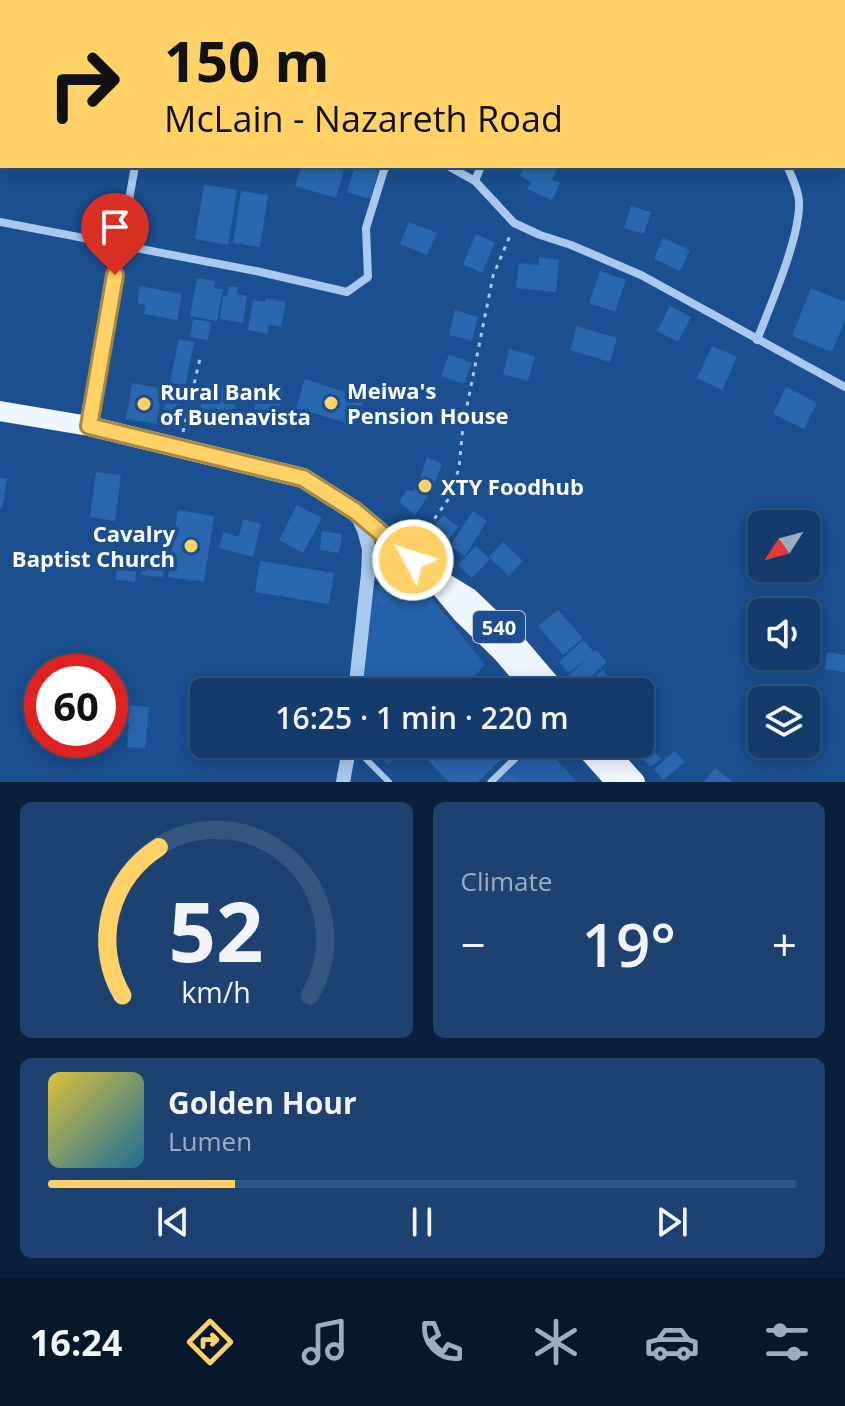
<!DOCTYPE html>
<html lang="en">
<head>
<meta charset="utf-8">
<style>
  body { margin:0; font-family:"Open Sans",sans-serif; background:#1d4271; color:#f1f3f6; height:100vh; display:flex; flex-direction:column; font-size:30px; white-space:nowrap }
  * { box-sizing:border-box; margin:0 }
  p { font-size:26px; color:#9dadc1 }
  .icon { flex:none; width:44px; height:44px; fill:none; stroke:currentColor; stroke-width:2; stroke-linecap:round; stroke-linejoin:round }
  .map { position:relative; height:782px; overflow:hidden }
  .sheet { display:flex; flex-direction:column; gap:20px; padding:20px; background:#0b203b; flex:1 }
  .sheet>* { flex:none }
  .hud { position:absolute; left:0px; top:0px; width:846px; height:168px; box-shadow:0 4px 20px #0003,0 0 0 2px #33557e; background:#ffd166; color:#111; overflow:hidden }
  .needle { width:52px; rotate:234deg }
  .controls { position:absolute; left:748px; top:510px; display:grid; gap:16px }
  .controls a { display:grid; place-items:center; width:72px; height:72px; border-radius:12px; background:#143b6b; box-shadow:0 4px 20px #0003,0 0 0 2px #33557e; font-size:40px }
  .speed { position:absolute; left:24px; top:654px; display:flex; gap:16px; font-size:40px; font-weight:700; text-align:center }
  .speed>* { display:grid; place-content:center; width:104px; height:104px; border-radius:50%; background:#143b6b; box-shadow:0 4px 20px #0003,0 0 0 2px #33557e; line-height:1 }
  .speed .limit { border:12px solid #d22; background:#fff; color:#111 }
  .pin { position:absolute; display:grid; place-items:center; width:68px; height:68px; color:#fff; margin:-82px -34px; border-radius:50% 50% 50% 0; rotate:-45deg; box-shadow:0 0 8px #0007 }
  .pin .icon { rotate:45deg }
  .me { position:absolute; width:88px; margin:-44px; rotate:310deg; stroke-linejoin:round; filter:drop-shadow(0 0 6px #0008) }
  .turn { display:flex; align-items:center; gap:28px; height:168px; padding:0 32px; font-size:36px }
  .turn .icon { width:104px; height:104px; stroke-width:2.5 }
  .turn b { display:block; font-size:56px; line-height:68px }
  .big { font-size:60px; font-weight:600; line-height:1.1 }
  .sheet .card { flex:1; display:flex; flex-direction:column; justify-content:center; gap:12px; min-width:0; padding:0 28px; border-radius:12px; background:#1d4271 }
  .sheet .dial { align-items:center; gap:0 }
  .dial svg { height:208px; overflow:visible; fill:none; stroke:#33557e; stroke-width:7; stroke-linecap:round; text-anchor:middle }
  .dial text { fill:#f1f3f6; stroke:none }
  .song { display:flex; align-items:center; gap:24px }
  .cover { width:96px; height:96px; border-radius:12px; background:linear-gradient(135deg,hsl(50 70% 55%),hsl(200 70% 35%)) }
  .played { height:8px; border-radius:4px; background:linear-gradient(90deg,#ffd166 25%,#33557e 25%) }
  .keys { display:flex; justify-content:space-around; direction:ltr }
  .heat { display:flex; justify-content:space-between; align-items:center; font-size:44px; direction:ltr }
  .sheet .tiles { flex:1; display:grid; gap:20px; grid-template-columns:1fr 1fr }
  .card:last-child { grid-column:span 2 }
  .trip { position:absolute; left:190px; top:678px; width:464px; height:80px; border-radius:12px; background:#143b6b; box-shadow:0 4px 20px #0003,0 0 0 2px #33557e; font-weight:600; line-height:80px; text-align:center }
  .tabs { display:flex; height:128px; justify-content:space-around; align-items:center; background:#08182b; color:#9dadc1 }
  .tabs .icon { width:56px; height:56px }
  .tabs .selected { color:#ffd166 }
  .tabs b { font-size:36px; color:#f1f3f6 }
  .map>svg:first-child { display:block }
</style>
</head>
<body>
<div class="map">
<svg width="845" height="782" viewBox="0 0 845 782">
  <rect width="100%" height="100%" fill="#1b4f8f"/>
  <g fill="#2461a8">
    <polygon points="389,578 403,578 429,594 485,665 459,692 362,692 371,597 377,586"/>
    <polygon points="367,744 409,744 388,765"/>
    <polygon points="537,744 542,744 577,782 496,782"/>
  </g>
  <g fill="#2a66ad">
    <polygon points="301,166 345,166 336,198 295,186"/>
    <polygon points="355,166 380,167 370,199 347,192"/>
    <polygon points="525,166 558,166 552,180 560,183 552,200 527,189 531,182 520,176"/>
    <polygon points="204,185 237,190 228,245 195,239"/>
    <polygon points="241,191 268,195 260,247 233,243"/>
    <polygon points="631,206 651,212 644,234 624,228"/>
    <polygon points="409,222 437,233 427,255 400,244"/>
    <polygon points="476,234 495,243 482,273 463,264"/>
    <polygon points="663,238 690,250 680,271 654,259"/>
    <polygon points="539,257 559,260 556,292 516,288 519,263 539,265"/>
    <polygon points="600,271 626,280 615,312 589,303"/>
    <polygon points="197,278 215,281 214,288 223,289 217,321 190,316"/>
    <polygon points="140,286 182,294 177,320 144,314 146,305 137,303"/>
    <polygon points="229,286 238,287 237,294 247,296 243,323 220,319 223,296 227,296"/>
    <polygon points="811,288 845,302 845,319 832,352 792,336"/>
    <polygon points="266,298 286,302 281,327 269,325 267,334 248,330 253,300 265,302"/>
    <polygon points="670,306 691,317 678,342 657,331"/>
    <polygon points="455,310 478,317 472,341 449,335"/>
    <polygon points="193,319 211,322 208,340 190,337"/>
    <polygon points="577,326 617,338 610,362 570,350"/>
    <polygon points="179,339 194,342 178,422 162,419"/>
    <polygon points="712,346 737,357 722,390 697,378"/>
    <polygon points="509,349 535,356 528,381 503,374"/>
    <polygon points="449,354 472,363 464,384 441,376"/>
    <polygon points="305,379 366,399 350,424 296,408"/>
    <polygon points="132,383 163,389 157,424 126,419"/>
    <polygon points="206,383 238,391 231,421 199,414"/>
    <polygon points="260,385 283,391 276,418 253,412"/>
    <polygon points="786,387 817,403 804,429 773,414"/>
    <polygon points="427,457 442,464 432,490 415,515 399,502 407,490 413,491 419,481"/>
    <polygon points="96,472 121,475 115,521 90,517"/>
    <polygon points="0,477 7,479 2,509 0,508"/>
    <polygon points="297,505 322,518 303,553 279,540"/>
    <polygon points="178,510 214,516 204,582 168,577"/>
    <polygon points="473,511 487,521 465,556 450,546"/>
    <polygon points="443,515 458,527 443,547 427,535"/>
    <polygon points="243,519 261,524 253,557 219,548 223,532 239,537"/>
    <polygon points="322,531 342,534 339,553 320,550"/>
    <polygon points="503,542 523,561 509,576 489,557"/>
    <polygon points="476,546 490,559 472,578 458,565"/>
    <polygon points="143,553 165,555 163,577 141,575"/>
    <polygon points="118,558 137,560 135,582 116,580"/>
    <polygon points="260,561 334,573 329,604 255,592"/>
    <polygon points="384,589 392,599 382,606 375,595"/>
    <polygon points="558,610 583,638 563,655 538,626"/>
    <polygon points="583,640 594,652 596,650 607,662 580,687 569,675 591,655 569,673 559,662"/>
    <polygon points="827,652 845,655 845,672 825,669"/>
    <polygon points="603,670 613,682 601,692 585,692 581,687"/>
    <polygon points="480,678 494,692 466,692"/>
    <polygon points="125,705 149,707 145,748 127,747 129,723 123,723"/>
    <polygon points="643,734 651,742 636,758 627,749 633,744 640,744 640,737"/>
    <polygon points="414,744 516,744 478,782 449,782 413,745"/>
    <polygon points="650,747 661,759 650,767 640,756"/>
    <polygon points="675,751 685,762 663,780 654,769"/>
    <polygon points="715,768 733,782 704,782"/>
    <polygon points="511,773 519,782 502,782"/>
  </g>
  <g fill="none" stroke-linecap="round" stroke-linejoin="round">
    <g stroke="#a9c9ee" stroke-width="3" stroke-dasharray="4 6" stroke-linecap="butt">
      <polyline points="183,432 201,354"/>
      <polyline points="417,543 450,497 459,468 463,426 493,276 511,233"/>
    </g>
    <polyline stroke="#a9c9ee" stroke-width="6" points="352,745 389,782"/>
    <polyline stroke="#a9c9ee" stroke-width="7" points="491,782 530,744"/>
    <g stroke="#a9c9ee" stroke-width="8">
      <polyline points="156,2 156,0"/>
      <polyline points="454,2 455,0"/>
      <polyline points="545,2 546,0"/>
      <polyline points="789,2 789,0"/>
      <polyline points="0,63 2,63"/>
      <polyline points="448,166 475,181 514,223 540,235 571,245 641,275 845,387"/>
      <polyline points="475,181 481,166"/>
      <polyline points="0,222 256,271 347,292 368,277 366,228 384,170 387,166"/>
      <path d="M 757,340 C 770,306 801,236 799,201 C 798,188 792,177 787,166"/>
      <polyline points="89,425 135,166"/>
    </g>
    <g stroke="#a9c9ee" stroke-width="14">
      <path d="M 368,574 C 384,560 392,557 413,560"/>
      <polyline points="355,692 368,574 369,549 364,530 357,515"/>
      <polyline points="343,782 350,744"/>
    </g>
    <g stroke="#f0f6ff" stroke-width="20">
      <polyline points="0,411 89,426 303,478 355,511 430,574 469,598 511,638 557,692"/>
      <polyline points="442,589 462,613 502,652 536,692"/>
      <polyline points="582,744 616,782"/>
      <polyline points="601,744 635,782"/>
    </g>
  </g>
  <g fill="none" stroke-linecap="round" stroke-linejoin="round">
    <g stroke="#a68842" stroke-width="20">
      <polyline id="route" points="115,275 89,426 303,478 355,511 413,560"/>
    </g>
    <use href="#route" stroke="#ffd166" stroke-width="14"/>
  </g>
  <g fill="#ffd166" stroke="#1b4f8f" stroke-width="3">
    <circle cx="331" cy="403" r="8"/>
    <circle cx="144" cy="404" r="8"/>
    <circle cx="425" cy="486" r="8"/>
    <circle cx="191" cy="546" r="8"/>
  </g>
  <g text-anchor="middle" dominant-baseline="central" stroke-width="8" stroke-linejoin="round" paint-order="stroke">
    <rect fill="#1b4f8f" stroke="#bbcadd" stroke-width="2" x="473" y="611" width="52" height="32" rx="6"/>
    <g font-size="20" font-weight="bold" fill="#fff">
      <text x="499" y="627">540</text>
    </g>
    <g font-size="22" font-weight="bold" fill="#fff" stroke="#1b4f8f" text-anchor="start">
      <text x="347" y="390">Meiwa's<tspan x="347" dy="25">Pension House</tspan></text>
      <text x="160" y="391">Rural Bank<tspan x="160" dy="25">of Buenavista</tspan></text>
      <text x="441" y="486">XTY Foodhub</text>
      <text x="175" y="533" text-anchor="end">Cavalry<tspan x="175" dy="25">Baptist Church</tspan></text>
    </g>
  </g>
</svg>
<div class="controls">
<a><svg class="needle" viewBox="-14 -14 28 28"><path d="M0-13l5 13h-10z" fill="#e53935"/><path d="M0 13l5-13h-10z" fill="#9dadc1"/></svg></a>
<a><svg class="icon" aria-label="sound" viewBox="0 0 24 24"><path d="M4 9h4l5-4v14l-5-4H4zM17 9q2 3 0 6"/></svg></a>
<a><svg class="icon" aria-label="layers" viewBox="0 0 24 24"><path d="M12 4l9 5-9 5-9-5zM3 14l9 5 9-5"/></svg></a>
</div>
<div class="speed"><div class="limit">60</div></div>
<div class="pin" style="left:115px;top:275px;background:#d93025"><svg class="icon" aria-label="arrive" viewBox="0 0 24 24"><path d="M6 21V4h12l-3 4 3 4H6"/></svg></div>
<svg class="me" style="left:413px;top:560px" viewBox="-20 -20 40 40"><circle r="17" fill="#ffd166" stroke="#fff" stroke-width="3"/><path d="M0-11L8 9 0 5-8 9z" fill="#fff"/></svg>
<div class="trip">16:25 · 1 min · 220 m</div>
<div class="hud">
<div class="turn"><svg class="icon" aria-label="right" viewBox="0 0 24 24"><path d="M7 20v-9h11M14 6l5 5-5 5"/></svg><div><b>150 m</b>McLain - Nazareth Road</div></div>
</div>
</div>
<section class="sheet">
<div class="tiles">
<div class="card dial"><svg viewBox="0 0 100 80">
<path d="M14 69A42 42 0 1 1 86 69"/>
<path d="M14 69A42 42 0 0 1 28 12" stroke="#ffd166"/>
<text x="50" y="56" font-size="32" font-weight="700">52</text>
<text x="50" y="72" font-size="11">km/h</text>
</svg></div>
<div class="card"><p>Climate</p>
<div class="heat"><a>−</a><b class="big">19°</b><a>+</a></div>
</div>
<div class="card">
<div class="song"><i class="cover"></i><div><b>Golden Hour</b><p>Lumen</p></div></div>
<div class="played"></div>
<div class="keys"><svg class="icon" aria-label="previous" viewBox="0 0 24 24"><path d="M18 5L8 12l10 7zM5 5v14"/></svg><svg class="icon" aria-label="pause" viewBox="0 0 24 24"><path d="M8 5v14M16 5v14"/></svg><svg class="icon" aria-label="next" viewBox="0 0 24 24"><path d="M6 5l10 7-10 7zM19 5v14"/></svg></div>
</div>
</div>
</section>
<nav class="tabs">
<b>16:24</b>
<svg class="icon selected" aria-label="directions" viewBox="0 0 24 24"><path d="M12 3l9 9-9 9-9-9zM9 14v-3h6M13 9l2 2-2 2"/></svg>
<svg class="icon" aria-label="music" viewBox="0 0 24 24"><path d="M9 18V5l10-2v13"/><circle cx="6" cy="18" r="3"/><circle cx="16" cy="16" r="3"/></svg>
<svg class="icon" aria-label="phone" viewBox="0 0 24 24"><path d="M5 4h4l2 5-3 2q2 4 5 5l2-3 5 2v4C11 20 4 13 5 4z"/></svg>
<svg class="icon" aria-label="climate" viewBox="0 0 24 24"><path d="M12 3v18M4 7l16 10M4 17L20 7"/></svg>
<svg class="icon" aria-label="car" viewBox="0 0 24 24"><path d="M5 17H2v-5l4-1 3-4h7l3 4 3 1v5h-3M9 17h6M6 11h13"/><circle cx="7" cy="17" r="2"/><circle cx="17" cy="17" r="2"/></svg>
<svg class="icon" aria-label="filters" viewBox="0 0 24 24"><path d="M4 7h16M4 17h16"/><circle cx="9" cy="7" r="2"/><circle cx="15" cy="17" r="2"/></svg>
</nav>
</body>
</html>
